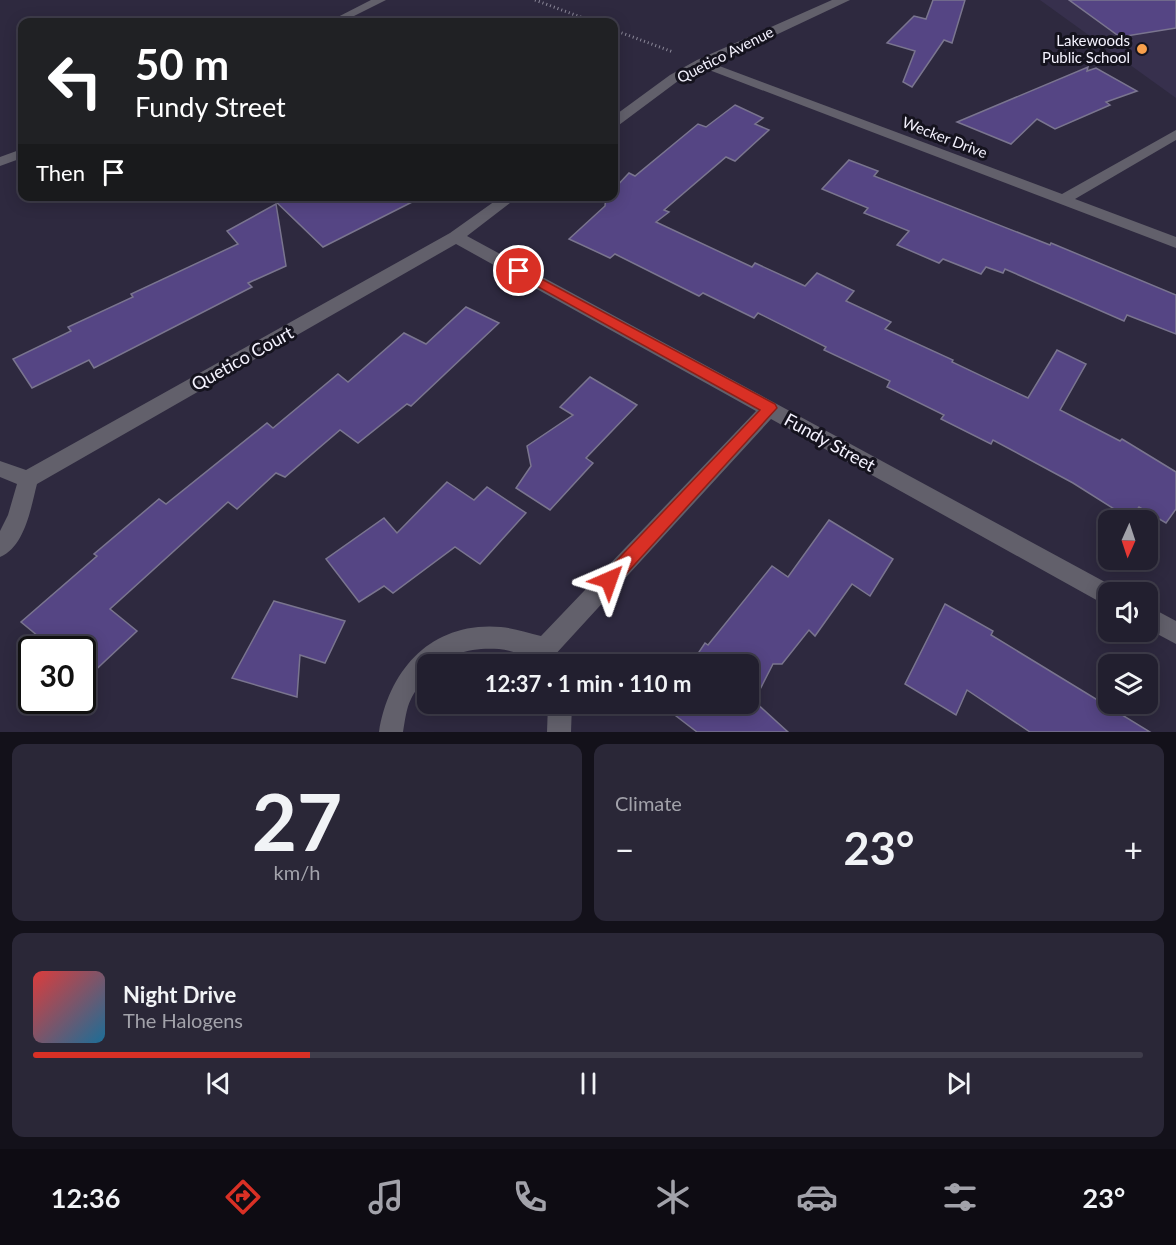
<!DOCTYPE html>
<html lang="en">
<head>
<meta charset="utf-8">
<style>
  body { margin:0; font-family:Lato,sans-serif; background:#2a2737; color:#f1f3f6; height:100vh; display:flex; flex-direction:column; font-size:22px; white-space:nowrap }
  * { box-sizing:border-box; margin:0 }
  p { font-size:20px; color:#a2a2aa }
  .icon { flex:none; width:33px; height:33px; fill:none; stroke:currentColor; stroke-width:2; stroke-linecap:round; stroke-linejoin:round }
  .map { position:relative; height:732px; overflow:hidden }
  .side { display:flex; flex-direction:column; gap:12px; padding:12px; background:#13111a; flex:1 }
  .side>* { flex:none }
  .top-card { position:absolute; left:18px; top:18px; width:600px; height:183px; border-radius:12px; box-shadow:0 3px 15px #0003,0 0 0 2px #3f3d4b; background:#202124; color:#fff; overflow:hidden }
  .needle { width:39px; rotate:183deg }
  .controls { position:absolute; left:1098px; top:510px; display:grid; gap:12px }
  .controls a { display:grid; place-items:center; width:60px; height:60px; border-radius:12px; background:#221f2f; box-shadow:0 3px 15px #0003,0 0 0 2px #3f3d4b; font-size:30px }
  .speed { position:absolute; left:18px; top:636px; display:flex; gap:12px; font-size:30px; font-weight:700; text-align:center }
  .speed>* { display:grid; place-content:center; width:78px; height:78px; border-radius:50%; background:#221f2f; box-shadow:0 3px 15px #0003,0 0 0 2px #3f3d4b; line-height:1 }
  .speed .limit { border:3px solid #111; border-radius:9px; background:#fff; color:#111 }
  .pin { position:absolute; display:grid; place-items:center; width:51px; height:51px; color:#fff; margin:-26px; border:3px solid #fff; border-radius:50%; box-shadow:0 2px 6px #0007 }
  .me { position:absolute; width:66px; margin:-33px; rotate:43deg; stroke-linejoin:round; filter:drop-shadow(0 0 4px #0008) }
  .turn { display:flex; align-items:center; gap:21px; height:126px; padding:0 18px; font-size:27px }
  .turn .icon { width:78px; height:78px; stroke-width:2.5 }
  .turn b { display:block; font-size:42px; line-height:51px }
  .then { display:flex; align-items:center; height:57px; padding:0 18px; background:#0003; gap:12px; font-size:22px }
  .big { font-size:45px; font-weight:700; line-height:1.1 }
  .side .widget { flex:1; display:flex; flex-direction:column; justify-content:center; gap:9px; min-width:0; padding:0 21px; border-radius:12px; background:#2a2737 }
  .side .dial { align-items:center; gap:0 }
  .dial b { font-size:78px; line-height:1 }
  .song { display:flex; align-items:center; gap:18px }
  .cover { width:72px; height:72px; border-radius:9px; background:linear-gradient(135deg,hsl(0 70% 55%),hsl(200 70% 35%)) }
  .played { height:6px; border-radius:3px; background:linear-gradient(90deg,#d93025 25%,#3f3d4b 25%) }
  .keys { display:flex; justify-content:space-around; direction:ltr }
  .heat { display:flex; justify-content:space-between; align-items:center; font-size:33px; direction:ltr }
  .side .tiles { flex:1; display:grid; gap:12px; grid-template-columns:1fr 1fr }
  .widget:last-child { grid-column:span 2 }
  .trip { position:absolute; left:417px; top:654px; width:342px; height:60px; border-radius:12px; background:#221f2f; box-shadow:0 3px 15px #0003,0 0 0 2px #3f3d4b; font-weight:700; line-height:60px; text-align:center }
  .dock { display:flex; height:96px; justify-content:space-around; align-items:center; background:#0e0c13; color:#a2a2aa }
  .dock .icon { width:42px; height:42px }
  .dock .selected { color:#d93025 }
  .dock b { font-size:27px; color:#f1f3f6 }
  .map>svg:first-child { display:block }
</style>
</head>
<body>
<div class="map">
<svg width="1176" height="732" viewBox="0 0 1176 732">
  <rect width="100%" height="100%" fill="#2e293f"/>
  <polygon fill="#37304d" points="1040,0 1176,0 1176,98"/>
  <g fill="#554584" stroke="#7a758f" stroke-width="1.5">
    <polygon points="933,0 965,0 952,43 944,40 912,87 903,82 915,51 887,43 914,16 926,19"/>
    <polygon points="1069,0 1176,0 1176,28 1120,37"/>
    <polygon points="1088,67 1087,71 1096,68 1137,91 1106,102 1110,105 1055,129 1037,119 1011,144 957,122"/>
    <polygon points="735,105 763,118 755,124 769,130 735,161 726,157 664,210 669,212 656,222 752,267 755,263 805,286 817,273 854,291 846,301 891,322 885,329 953,360 952,362 1028,398 1057,350 1086,364 1060,410 1120,441 1122,439 1176,472 1176,509 1166,523 1139,507 1130,519 1073,483 993,440 991,444 941,419 944,415 887,387 890,381 824,350 826,347 758,313 754,318 703,293 699,296 615,254 610,258 569,239 605,206 606,196 614,196 614,189 629,173 635,176 698,124 706,127"/>
    <polygon points="849,160 878,171 874,176 1050,245 1051,243 1176,295 1176,334 1127,315 1124,321 1005,269 1003,273 986,267 981,274 943,259 939,263 897,245 909,231 864,213 868,208 822,189"/>
    <polygon points="270,196 424,196 323,247"/>
    <polygon points="276,204 286,266 248,283 252,287 94,368 89,360 32,388 13,359 71,331 68,327 133,297 131,294 238,244 227,231"/>
    <polygon points="466,307 499,323 411,406 407,404 358,443 340,430 285,477 276,473 237,509 228,502 110,609 137,631 88,677 82,673 82,650 55,650 21,622 97,556 94,554 159,499 166,504 267,423 273,428 338,374 348,382 404,333 426,344"/>
    <polygon points="590,377 637,405 586,458 593,463 550,510 516,488 531,466 527,446 573,415 560,407"/>
    <polygon points="447,482 474,500 487,487 526,513 480,564 455,547 393,593 384,586 359,602 326,559 384,518 397,533"/>
    <polygon points="829,520 893,559 870,596 852,584 815,636 809,630 782,664 773,664 754,701 788,732 697,732 663,706 665,704 748,704 748,664 691,664 705,643 708,645 772,566 788,577"/>
    <polygon points="274,601 345,621 325,663 300,655 297,697 232,678"/>
    <polygon points="945,604 993,631 991,635 1150,732 1030,732 967,690 956,715 905,684"/>
  </g>
  <g fill="none" stroke-linecap="round" stroke-linejoin="round">
    <g stroke="#8b8899" stroke-width="3" stroke-dasharray="1 3" stroke-linecap="butt">
      <polyline points="535,0 594,22"/>
      <polyline points="614,30 673,52"/>
    </g>
    <g fill="#62606b" fill-rule="evenodd">
      <polygon points="371,0 386,0 342,22 328,22"/>
      <polygon points="832,0 850,0 714,64 1062,194 1176,130 1176,140 1075,199 1176,237 1176,248 704,68 678,81 619,125 614,126 614,116 670,75 697,60"/>
      <polygon points="22,149 22,158 0,166 0,157"/>
      <path d="M 502,196 L 519,196 L 467,236 L 1116,588 L 1118,592 L 1108,592 L 1108,605 L 1100,602 L 771,419 L 553,657 C 537,664 517,650 499,649 C 485,648 470,649 457,654 C 446,659 441,664 428,664 C 428,679 418,685 411,699 C 406,709 405,721 403,732 L 379,732 C 389,669 432,621 501,627 C 514,628 528,633 541,636 L 756,411 L 456,244 L 37,484 C 31,507 25,547 0,557 L 0,531 L 8,515 L 17,484 L 0,477 L 0,461 L 26,470 L 450,233 Z"/>
      <polygon points="1148,606 1176,621 1176,644 1148,629"/>
      <polygon points="548,704 572,704 571,732 547,732"/>
    </g>
  </g>
  <polygon fill="#d93025" stroke="#8d1f18" stroke-width="1.5" points="519,267 775,404 777,408 615,586 609,588 603,586 601,580 603,575 760,410 515,274 513,271 515,268"/>
  <circle fill="#f9a04c" stroke="#15131e" stroke-width="2" cx="1142" cy="49" r="6"/>
  <g text-anchor="middle" dominant-baseline="central" stroke-width="6" stroke-linejoin="round" paint-order="stroke">
    <g font-size="15" fill="#f4f2fe" stroke="#15131e" text-anchor="end">
      <text x="1130" y="40">Lakewoods<tspan x="1130" dy="17">Public School</tspan></text>
    </g>
    <g font-size="15" fill="#f4f2fe" stroke="#15131e">
      <text transform="translate(725 54) rotate(-27)">Quetico Avenue</text>
      <text transform="translate(945 137) rotate(21)">Wecker Drive</text>
    </g>
    <g font-size="18" fill="#f4f2fe" stroke="#15131e">
      <text transform="translate(242 358) rotate(-29)">Quetico Court</text>
      <text transform="translate(830 442) rotate(29)">Fundy Street</text>
    </g>
  </g>
</svg>
<div class="controls">
<a><svg class="needle" viewBox="-14 -14 28 28"><path d="M0-13l5 13h-10z" fill="#e53935"/><path d="M0 13l5-13h-10z" fill="#a2a2aa"/></svg></a>
<a><svg class="icon" aria-label="sound" viewBox="0 0 24 24"><path d="M4 9h4l5-4v14l-5-4H4zM17 9q2 3 0 6"/></svg></a>
<a><svg class="icon" aria-label="layers" viewBox="0 0 24 24"><path d="M12 4l9 5-9 5-9-5zM3 14l9 5 9-5"/></svg></a>
</div>
<div class="speed"><div class="limit">30</div></div>
<div class="pin" style="left:519px;top:271px;background:#d93025"><svg class="icon" aria-label="arrive" viewBox="0 0 24 24"><path d="M6 21V4h12l-3 4 3 4H6"/></svg></div>
<svg class="me" style="left:609px;top:580px" viewBox="-20 -20 40 40"><path d="M0-17L14 15 0 8-14 15z" fill="#d93025" stroke="#fff" stroke-width="4"/></svg>
<div class="trip">12:37 · 1 min · 110 m</div>
<div class="top-card">
<div class="turn"><svg class="icon" aria-label="left" viewBox="0 0 24 24"><path d="M17 20v-9H6M10 6l-5 5 5 5"/></svg><div><b>50 m</b>Fundy Street</div></div>
<div class="then">Then<svg class="icon" aria-label="arrive" viewBox="0 0 24 24"><path d="M6 21V4h12l-3 4 3 4H6"/></svg></div>
</div>
</div>
<section class="side">
<div class="tiles">
<div class="widget dial"><b>27</b><p>km/h</p></div>
<div class="widget"><p>Climate</p>
<div class="heat"><a>−</a><b class="big">23°</b><a>+</a></div>
</div>
<div class="widget">
<div class="song"><i class="cover"></i><div><b>Night Drive</b><p>The Halogens</p></div></div>
<div class="played"></div>
<div class="keys"><svg class="icon" aria-label="previous" viewBox="0 0 24 24"><path d="M18 5L8 12l10 7zM5 5v14"/></svg><svg class="icon" aria-label="pause" viewBox="0 0 24 24"><path d="M8 5v14M16 5v14"/></svg><svg class="icon" aria-label="next" viewBox="0 0 24 24"><path d="M6 5l10 7-10 7zM19 5v14"/></svg></div>
</div>
</div>
</section>
<nav class="dock">
<b>12:36</b>
<svg class="icon selected" aria-label="directions" viewBox="0 0 24 24"><path d="M12 3l9 9-9 9-9-9zM9 14v-3h6M13 9l2 2-2 2"/></svg>
<svg class="icon" aria-label="music" viewBox="0 0 24 24"><path d="M9 18V5l10-2v13"/><circle cx="6" cy="18" r="3"/><circle cx="16" cy="16" r="3"/></svg>
<svg class="icon" aria-label="phone" viewBox="0 0 24 24"><path d="M5 4h4l2 5-3 2q2 4 5 5l2-3 5 2v4C11 20 4 13 5 4z"/></svg>
<svg class="icon" aria-label="climate" viewBox="0 0 24 24"><path d="M12 3v18M4 7l16 10M4 17L20 7"/></svg>
<svg class="icon" aria-label="car" viewBox="0 0 24 24"><path d="M5 17H2v-5l4-1 3-4h7l3 4 3 1v5h-3M9 17h6M6 11h13"/><circle cx="7" cy="17" r="2"/><circle cx="17" cy="17" r="2"/></svg>
<svg class="icon" aria-label="filters" viewBox="0 0 24 24"><path d="M4 7h16M4 17h16"/><circle cx="9" cy="7" r="2"/><circle cx="15" cy="17" r="2"/></svg>
<b>23°</b>
</nav>
</body>
</html>
